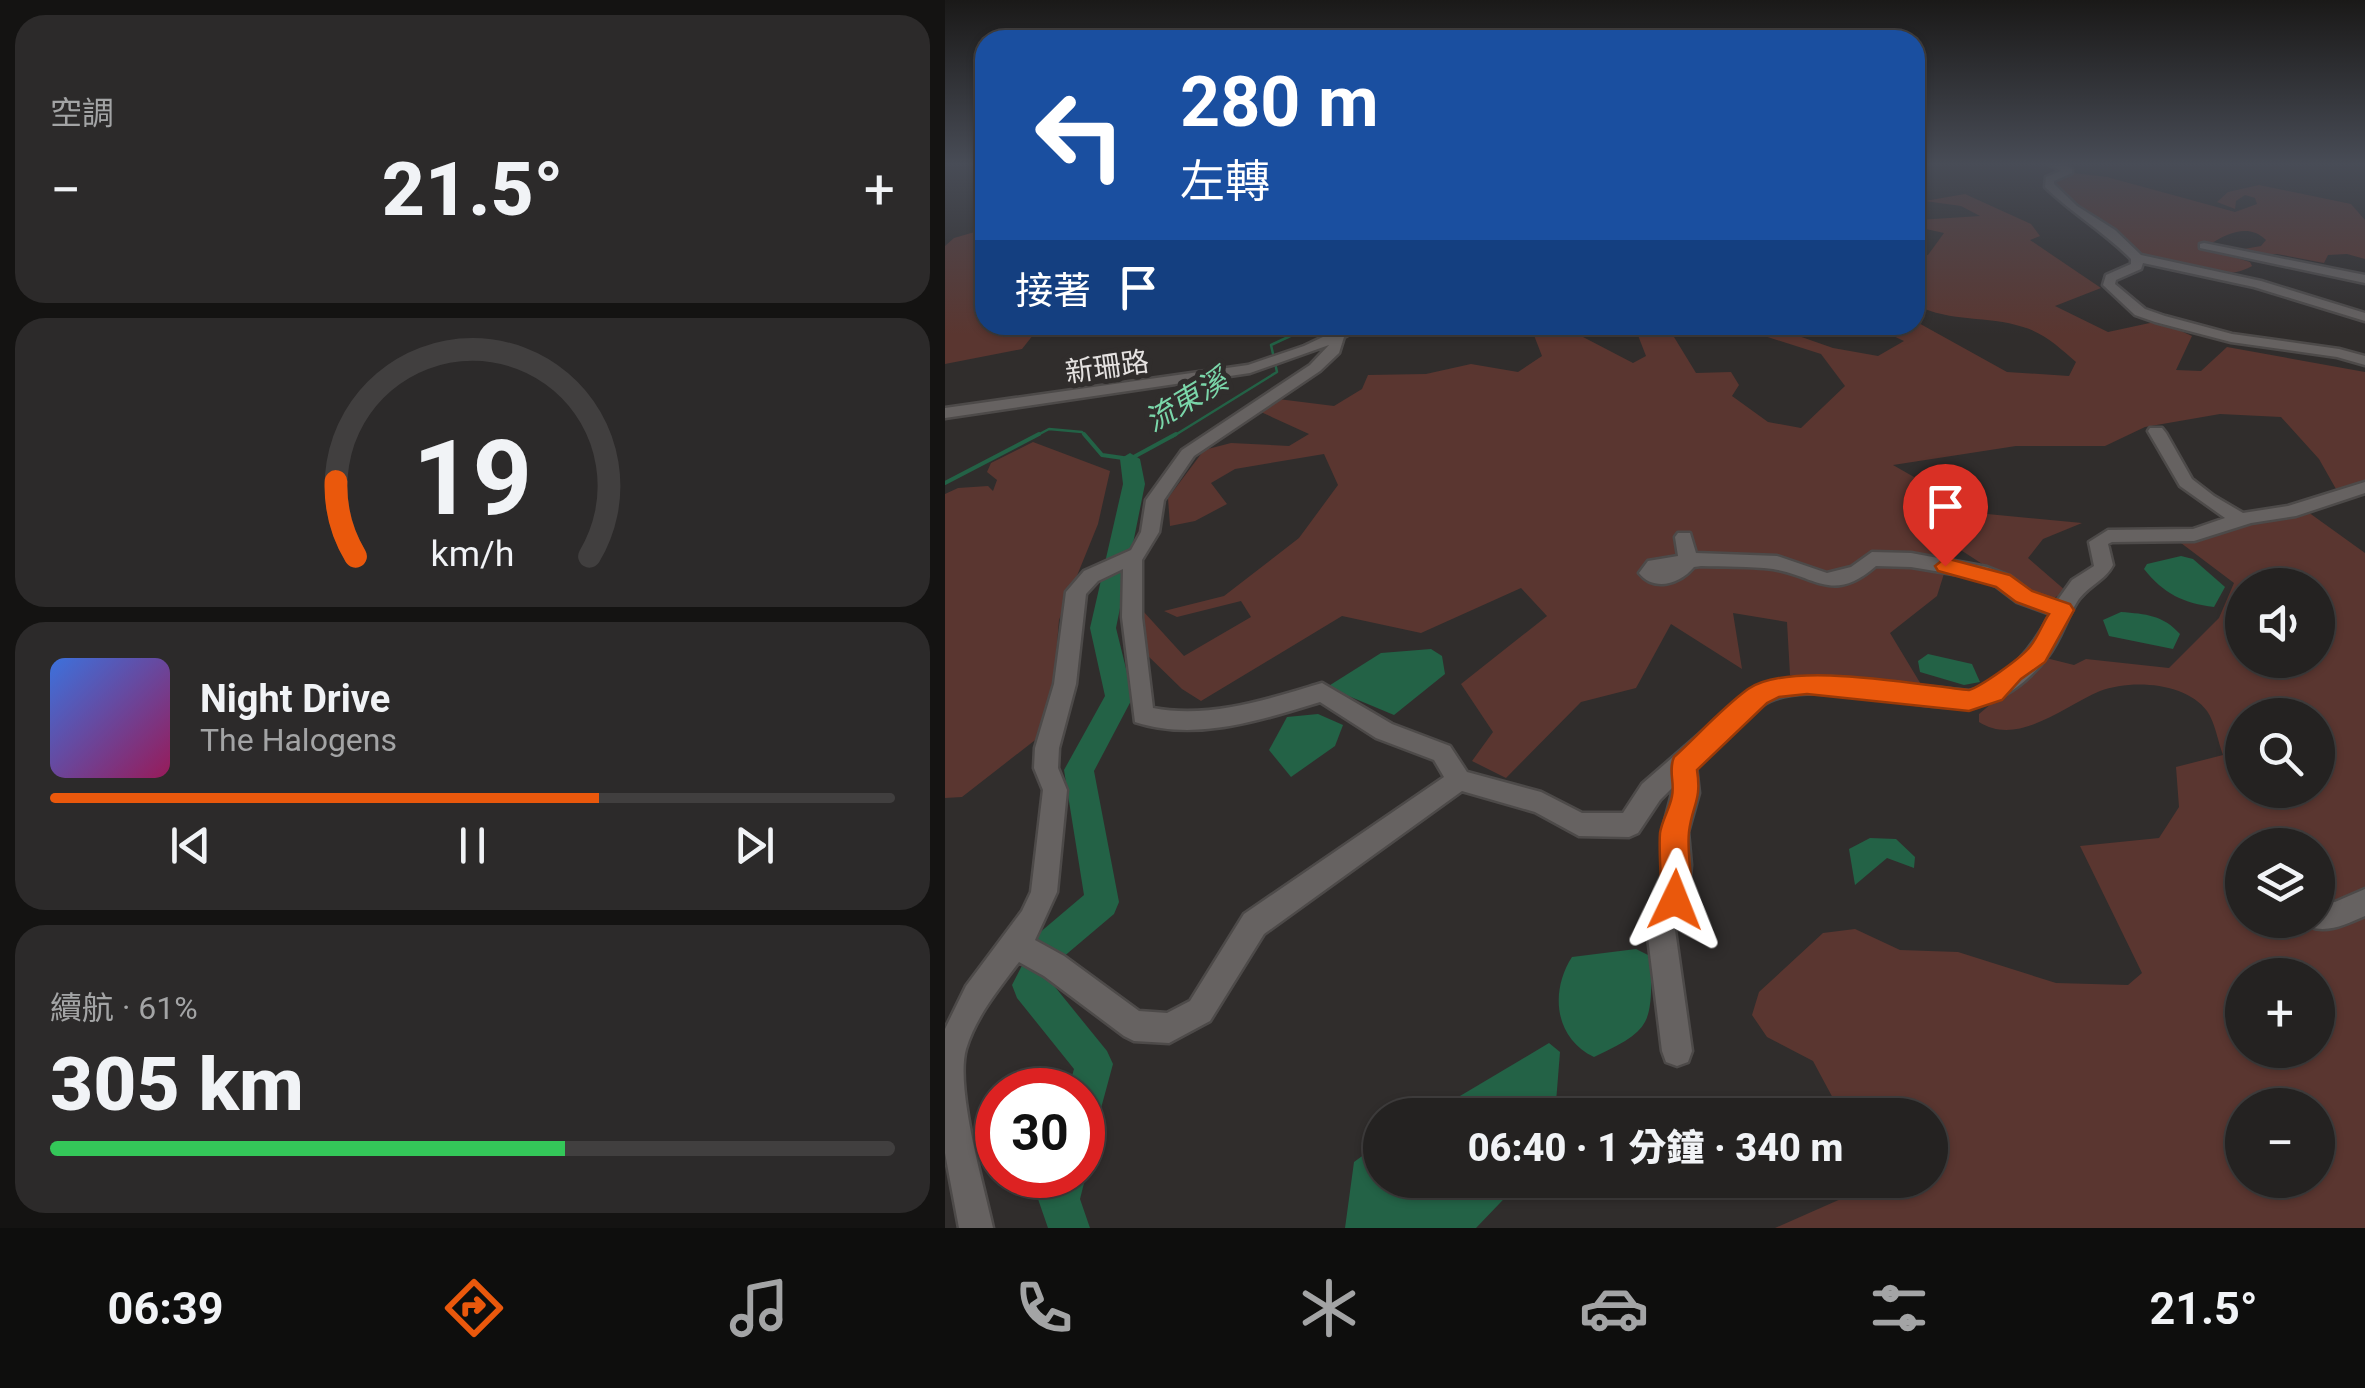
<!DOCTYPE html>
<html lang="zh-TW">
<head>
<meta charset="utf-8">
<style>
  body { margin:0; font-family:Roboto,"Noto Sans TC",sans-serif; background:#2c2a2a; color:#f1f3f6; height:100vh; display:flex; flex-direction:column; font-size:38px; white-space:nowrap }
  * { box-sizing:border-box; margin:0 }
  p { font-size:32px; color:#a3a4a5 }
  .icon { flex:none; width:55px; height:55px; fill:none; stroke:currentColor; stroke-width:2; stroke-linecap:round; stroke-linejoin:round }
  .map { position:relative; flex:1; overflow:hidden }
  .side { display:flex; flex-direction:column; gap:15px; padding:15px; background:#141312; width:945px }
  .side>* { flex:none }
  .guide { position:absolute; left:30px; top:30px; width:950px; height:305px; border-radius:30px; box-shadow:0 2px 8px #0004,0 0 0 2px #413f3f; background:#1a4fa0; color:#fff; overflow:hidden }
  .controls { position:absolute; left:1280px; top:568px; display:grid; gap:20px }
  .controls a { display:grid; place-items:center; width:110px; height:110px; border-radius:50%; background:#242221; box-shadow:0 2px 8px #0004,0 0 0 2px #413f3f; font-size:50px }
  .speed { position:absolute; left:30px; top:1068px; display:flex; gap:20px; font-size:50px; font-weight:700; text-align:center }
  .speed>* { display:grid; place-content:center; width:130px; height:130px; border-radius:50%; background:#242221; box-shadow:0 2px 8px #0004,0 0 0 2px #413f3f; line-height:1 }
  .speed .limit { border:15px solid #d22; background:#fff; color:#111 }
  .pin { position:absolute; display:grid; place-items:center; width:85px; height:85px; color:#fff; margin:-102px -42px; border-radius:50% 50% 50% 0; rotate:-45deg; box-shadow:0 0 10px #0007 }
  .pin .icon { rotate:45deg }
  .me { position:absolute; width:110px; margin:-55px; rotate:2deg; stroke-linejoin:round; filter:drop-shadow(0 0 8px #0008) }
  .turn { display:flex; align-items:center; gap:35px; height:210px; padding:0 40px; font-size:45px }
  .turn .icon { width:130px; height:130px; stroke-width:2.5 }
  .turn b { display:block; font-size:70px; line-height:85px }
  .then { display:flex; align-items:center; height:95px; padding:0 40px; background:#0003; gap:20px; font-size:38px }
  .big { font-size:75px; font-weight:800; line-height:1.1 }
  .side .widget { flex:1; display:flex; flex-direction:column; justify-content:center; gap:15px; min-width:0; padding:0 35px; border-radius:30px; background:#2c2a2a }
  .side .dial { align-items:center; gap:0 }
  .dial svg { height:260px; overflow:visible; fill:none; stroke:#413f3f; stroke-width:7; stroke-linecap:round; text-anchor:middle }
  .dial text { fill:#f1f3f6; stroke:none }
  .song { display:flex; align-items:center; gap:30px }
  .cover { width:120px; height:120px; border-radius:15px; background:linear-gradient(135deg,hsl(220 70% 55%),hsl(330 70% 35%)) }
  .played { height:10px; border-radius:5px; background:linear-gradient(90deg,#ea580c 65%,#413f3f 65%) }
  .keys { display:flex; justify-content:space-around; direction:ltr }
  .heat { display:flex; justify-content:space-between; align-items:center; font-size:55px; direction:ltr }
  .charge { height:15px; border-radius:8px; background:linear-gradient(90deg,#34c759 61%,#413f3f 0) }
  .trip { position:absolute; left:418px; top:1098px; width:585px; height:100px; border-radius:50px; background:#242221; box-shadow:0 2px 8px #0004,0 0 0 2px #413f3f; font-weight:800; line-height:100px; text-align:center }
  .menu { display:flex; height:160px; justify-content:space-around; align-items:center; background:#0e0e0d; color:#a3a4a5 }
  .menu .icon { width:70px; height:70px }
  .menu .active { color:#ea580c }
  .menu b { font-size:45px; color:#f1f3f6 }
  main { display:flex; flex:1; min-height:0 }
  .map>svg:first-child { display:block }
</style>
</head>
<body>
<main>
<section class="side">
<div class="widget"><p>空調</p>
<div class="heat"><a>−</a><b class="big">21.5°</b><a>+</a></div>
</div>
<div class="widget dial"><svg viewBox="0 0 100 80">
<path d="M14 69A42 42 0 1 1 86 69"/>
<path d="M14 69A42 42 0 0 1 8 46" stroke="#ea580c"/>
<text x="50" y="56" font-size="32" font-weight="700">19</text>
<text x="50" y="72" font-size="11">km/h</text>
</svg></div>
<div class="widget">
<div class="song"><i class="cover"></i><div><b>Night Drive</b><p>The Halogens</p></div></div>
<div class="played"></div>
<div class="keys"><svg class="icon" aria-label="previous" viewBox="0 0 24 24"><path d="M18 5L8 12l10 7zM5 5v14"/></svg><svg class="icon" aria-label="pause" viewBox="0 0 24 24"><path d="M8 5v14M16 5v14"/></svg><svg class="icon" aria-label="next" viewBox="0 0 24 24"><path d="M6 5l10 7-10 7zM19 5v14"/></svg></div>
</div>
<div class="widget"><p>續航 · 61%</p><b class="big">305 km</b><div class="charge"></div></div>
</section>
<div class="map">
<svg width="1420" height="1228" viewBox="0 0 1420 1228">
  <rect width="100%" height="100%" fill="#302d2c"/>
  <g fill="#5a3630" fill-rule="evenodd">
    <path d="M 1128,173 L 1162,177 L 1290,212 L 1312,204 L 1310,198 L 1300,195 L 1291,201 L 1290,209 L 1272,202 L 1283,192 L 1314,185 L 1406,204 L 1420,220 L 1420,259 L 1402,254 L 1383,255 L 1379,263 L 1332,254 L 1301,255 L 1299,249 L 1316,246 L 1321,240 C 1304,223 1282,233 1264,245 L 1265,250 L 1305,262 L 1307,266 C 1274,285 1226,264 1191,256 C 1178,230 1157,230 1141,214 C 1130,203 1120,190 1106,181 Z"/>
    <path d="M 1020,194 L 1086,224 L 1095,236 L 1085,240 L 1156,288 L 1110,306 L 1163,332 L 1214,321 L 1247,336 L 1231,370 L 1256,371 L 1282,347 L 1420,372 L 1420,484 L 1391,489 L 1374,459 L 1336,417 L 1275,414 L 1200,427 L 1160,446 L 1071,446 L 948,465 L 1032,513 L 1137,523 L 1098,539 L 1083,558 L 1121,591 L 1099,604 L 1008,545 L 992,596 L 945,633 L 977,686 L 845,675 L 842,622 L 788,613 L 797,669 L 726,624 L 691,688 L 636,702 L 561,778 L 527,761 L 548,732 L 516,684 L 602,616 L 576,588 L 476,633 L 397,616 L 256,701 L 237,689 L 199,652 L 198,611 L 239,656 L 306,617 L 296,601 L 232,617 L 219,611 L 279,596 L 354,538 L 393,485 L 379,454 L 290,469 L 266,483 L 282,504 L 250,521 L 225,526 L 223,498 L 259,450 L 286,443 L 344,446 L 364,434 L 316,412 L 333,399 L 389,406 L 417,389 L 423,375 L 481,374 L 526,364 L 573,372 L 597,356 L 585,325 L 615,325 L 688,363 L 701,356 L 689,325 L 739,325 L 729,337 L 751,373 L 786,372 L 794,385 L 787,396 L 823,422 L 856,428 L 900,386 L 876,354 L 785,325 L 822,325 L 888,348 L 933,356 L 959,341 L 925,325 L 970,325 L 970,321 L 1062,372 L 1124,376 L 1131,362 C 1115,348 1099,333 1078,327 C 1041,315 1008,323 970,305 L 970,254 L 983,255 L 999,233 L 972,227 L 973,220 L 1035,216 L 1016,206 L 980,201 Z"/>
    <polygon points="40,229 40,325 96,325 77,349 0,364 0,246 9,238"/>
    <polygon points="88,442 165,471 153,524 114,620 108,693 94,737 17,797 0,798 0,494 13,488 43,486 48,491 52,480 42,472 46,463"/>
    <path d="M 1363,512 L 1420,553 L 1420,1228 L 830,1228 L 932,1183 L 931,1180 L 985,1180 L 985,1115 L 897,1115 L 868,1061 L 822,1037 L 807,1015 L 814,992 L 878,933 L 910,929 L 955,950 L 1013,952 L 1111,983 L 1183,985 L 1197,973 L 1135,846 L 1214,838 L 1234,807 L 1231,767 L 1278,755 C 1273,742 1270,722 1262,711 C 1241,682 1186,679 1155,691 C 1119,706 1073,747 1034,722 L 1034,714 L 1101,658 L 1129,665 L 1141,659 L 1224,668 L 1274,618 L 1289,583 L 1236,543 L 1315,521 L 1343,519 ZM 1298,585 L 1372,585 L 1372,660 L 1298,660 ZM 1298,715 L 1372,715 L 1372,790 L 1298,790 ZM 1298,845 L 1372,845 L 1372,920 L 1298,920 ZM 1298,975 L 1372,975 L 1372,1050 L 1298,1050 ZM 1298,1105 L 1372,1105 L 1372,1180 L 1298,1180 Z"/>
  </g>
  <g fill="#236246">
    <path d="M 1236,556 L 1248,559 L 1280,587 L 1269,607 C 1238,603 1219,594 1199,569 L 1202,564 Z"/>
    <path d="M 1176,612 C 1201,614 1218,615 1235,634 L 1228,649 L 1164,636 L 1158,620 Z"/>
    <polygon points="486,649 497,656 500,674 449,715 382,687 436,653"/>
    <polygon points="983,654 1027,664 1035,682 1019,685 975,672 973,661"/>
    <polygon points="373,714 398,725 390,746 346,777 324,750 342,717"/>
    <polygon points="925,838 951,839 970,857 969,868 942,858 910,885 904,849"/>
    <path d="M 691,949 L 707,957 C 705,1023 711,1028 649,1057 C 609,1038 605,991 627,957 Z"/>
    <polygon points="604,1043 615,1052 610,1115 483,1115"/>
    <polygon points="435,1143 435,1180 577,1180 531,1228 400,1228 409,1162"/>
  </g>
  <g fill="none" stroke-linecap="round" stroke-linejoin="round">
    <g stroke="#236246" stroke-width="2.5">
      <polyline points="89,437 104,429 137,432 141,437"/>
      <polyline points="227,437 332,372 326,345 369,325"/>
    </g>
    <g stroke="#236246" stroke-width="4">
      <polyline points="139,434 157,455 185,459 231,434"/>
      <polyline points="0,483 94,434"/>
    </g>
    <g fill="#236246" fill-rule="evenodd">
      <polygon points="185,453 195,459 200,484 171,628 188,697 149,771 174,902 169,914 117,958 106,982 162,1051 168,1064 152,1123 138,1129 138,1090 123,1090 129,1069 72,998 67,985 93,934 139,895 119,770 160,696 145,628 178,484 175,459"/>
      <polygon points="138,1167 141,1175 135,1199 145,1228 103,1228 93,1199 99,1175 138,1175"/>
    </g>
    <g stroke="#4d4a49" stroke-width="5">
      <g id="minor">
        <path d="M 1100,162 L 1113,162 L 1127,169 L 1127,173 L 1109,181 L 1109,184 L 1132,206 L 1170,230 L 1196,255 L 1316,281 L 1420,313 L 1420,321 L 1309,287 L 1198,263 L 1196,269 L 1171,280 L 1170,284 L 1200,309 L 1220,316 L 1287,334 L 1394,349 L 1420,356 L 1420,365 L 1392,357 L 1286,342 L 1210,322 L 1190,315 L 1158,285 L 1161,275 L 1186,264 L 1186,259 C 1159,232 1128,214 1100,187 L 1101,177 L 1116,171 Z"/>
        <polygon points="1259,243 1420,275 1420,283 1255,248 1255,244"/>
        <path d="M 403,325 L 421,325 L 399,337 L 394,353 L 375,371 L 249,456 L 219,500 L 214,532 L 197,560 L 197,617 L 208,708 C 265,719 323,699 377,683 L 447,724 L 505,746 L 522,772 L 596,792 L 637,813 L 678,813 L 697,784 L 805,690 L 834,680 L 887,677 L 1024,691 C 1060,683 1090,645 1105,614 L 1072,602 L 1051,586 L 1032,578 L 966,567 L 931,566 C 888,604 871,576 828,569 C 804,566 780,567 756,566 L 749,567 C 735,584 709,592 694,573 L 703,561 L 733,556 L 730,537 L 733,533 L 745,533 L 751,553 L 832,556 L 882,573 L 906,567 L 927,552 L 966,553 L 1042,567 L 1065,576 L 1086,592 L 1112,601 L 1127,580 L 1149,566 L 1144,542 L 1163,530 L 1248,529 L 1280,518 L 1235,486 L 1203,431 L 1205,428 L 1217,428 L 1221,433 L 1247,479 L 1269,496 L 1298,513 L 1343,506 L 1420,482 L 1420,493 L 1351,516 L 1306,523 L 1249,541 L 1167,542 L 1163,544 L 1168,565 C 1160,581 1142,586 1132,602 C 1121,619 1116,639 1103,656 C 1042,735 984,700 901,695 C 877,693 847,691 825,701 C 805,710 769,750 751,766 L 754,793 L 743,832 L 746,865 L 743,900 L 730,930 L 747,1051 L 743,1062 L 732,1066 L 721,1062 L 717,1051 L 702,929 L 717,898 L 720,865 L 717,832 L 729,786 L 715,800 L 693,833 L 684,837 L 634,836 L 590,812 L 517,791 L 319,934 L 265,1021 L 224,1043 L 189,1041 L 179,1036 L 99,976 L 74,962 C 54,989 31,1016 21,1049 C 10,1088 39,1186 48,1228 L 14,1228 L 0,1153 L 0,1029 L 21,986 L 77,911 L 86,892 L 98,790 L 89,768 L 90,748 L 109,684 L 121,592 L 139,571 L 186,550 L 196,532 L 201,500 L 237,450 L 365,365 L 384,345 L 305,373 L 0,418 L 0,408 L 303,365 L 359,346 ZM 178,569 L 177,617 L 190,722 C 251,742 316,720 375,702 L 431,738 L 489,760 L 499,777 L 299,914 L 245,1001 L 222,1013 L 194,1011 L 119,956 L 90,940 L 112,892 L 122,790 L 113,768 L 114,748 L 131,684 L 141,594 L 153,581 Z"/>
        <path d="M 1420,889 L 1420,916 C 1401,924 1383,934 1362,926 L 1360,920 L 1372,920 L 1372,902 L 1390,902 Z"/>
      </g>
    </g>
    <use href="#minor" fill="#666261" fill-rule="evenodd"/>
  </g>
  <linearGradient id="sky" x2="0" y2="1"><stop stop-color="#1a1918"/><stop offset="0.49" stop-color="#484c56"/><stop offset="1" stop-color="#484c56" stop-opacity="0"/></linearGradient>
  <rect width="1420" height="334" fill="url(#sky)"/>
  <path fill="#ea580c" stroke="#983908" stroke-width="2.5" d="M 1000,558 L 1065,575 L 1087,591 L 1125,604 L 1129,610 L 1100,662 L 1076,679 L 1057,700 L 1024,711 L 862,694 L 834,697 L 822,703 L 752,770 C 757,801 747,805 744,832 C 741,859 752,884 740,911 L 730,915 L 719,911 C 716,903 714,844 715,833 C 717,820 725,808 727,796 C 730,782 723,771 729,757 C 753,735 777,708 803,689 C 845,660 972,685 1024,690 C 1037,686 1074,659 1083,649 C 1092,640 1097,624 1104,614 L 1071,602 L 1051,587 L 993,571 L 990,566 Z"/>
  <g text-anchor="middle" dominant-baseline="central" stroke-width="10" stroke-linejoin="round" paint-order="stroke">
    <g font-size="28" fill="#e5e2e1" stroke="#302d2c">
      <text transform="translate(162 367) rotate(-8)">新珊路</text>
    </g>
    <g font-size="30" font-style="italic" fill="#7ad6a9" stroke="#302d2c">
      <text transform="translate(241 400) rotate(-31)">流東溪</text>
    </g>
  </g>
</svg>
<div class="controls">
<a><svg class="icon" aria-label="sound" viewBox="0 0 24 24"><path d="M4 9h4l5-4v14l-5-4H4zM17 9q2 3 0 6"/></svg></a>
<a><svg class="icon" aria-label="search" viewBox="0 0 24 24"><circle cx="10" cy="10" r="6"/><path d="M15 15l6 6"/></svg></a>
<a><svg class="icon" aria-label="layers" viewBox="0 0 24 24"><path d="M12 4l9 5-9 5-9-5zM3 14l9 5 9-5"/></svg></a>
<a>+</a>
<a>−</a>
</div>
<div class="speed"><div class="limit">30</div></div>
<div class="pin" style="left:1000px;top:566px;background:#d93025"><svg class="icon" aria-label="arrive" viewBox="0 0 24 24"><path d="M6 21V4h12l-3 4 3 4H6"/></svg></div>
<svg class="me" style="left:730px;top:900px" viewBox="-20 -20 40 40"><path d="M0-17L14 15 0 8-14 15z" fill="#ea580c" stroke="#fff" stroke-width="4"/></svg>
<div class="trip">06:40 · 1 分鐘 · 340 m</div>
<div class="guide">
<div class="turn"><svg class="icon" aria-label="left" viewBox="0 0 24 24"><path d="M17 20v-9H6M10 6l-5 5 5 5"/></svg><div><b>280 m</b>左轉</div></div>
<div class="then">接著<svg class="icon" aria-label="arrive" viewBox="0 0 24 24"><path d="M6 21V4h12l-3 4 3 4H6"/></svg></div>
</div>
</div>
</main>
<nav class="menu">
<b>06:39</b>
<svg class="icon active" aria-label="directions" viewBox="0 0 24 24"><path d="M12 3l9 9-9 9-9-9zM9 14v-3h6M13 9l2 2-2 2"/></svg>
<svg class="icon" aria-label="music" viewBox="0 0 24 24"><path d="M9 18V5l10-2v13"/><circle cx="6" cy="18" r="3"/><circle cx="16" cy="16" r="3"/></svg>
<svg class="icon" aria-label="phone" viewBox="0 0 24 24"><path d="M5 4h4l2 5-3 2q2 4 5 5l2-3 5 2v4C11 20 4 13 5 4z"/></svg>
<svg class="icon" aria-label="climate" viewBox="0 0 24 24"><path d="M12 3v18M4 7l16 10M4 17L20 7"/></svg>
<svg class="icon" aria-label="car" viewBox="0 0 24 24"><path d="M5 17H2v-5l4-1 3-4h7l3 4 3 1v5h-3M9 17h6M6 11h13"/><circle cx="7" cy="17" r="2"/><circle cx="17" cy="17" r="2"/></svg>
<svg class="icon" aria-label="filters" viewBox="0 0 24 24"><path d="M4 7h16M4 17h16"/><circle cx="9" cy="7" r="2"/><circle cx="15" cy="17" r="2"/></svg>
<b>21.5°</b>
</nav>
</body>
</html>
